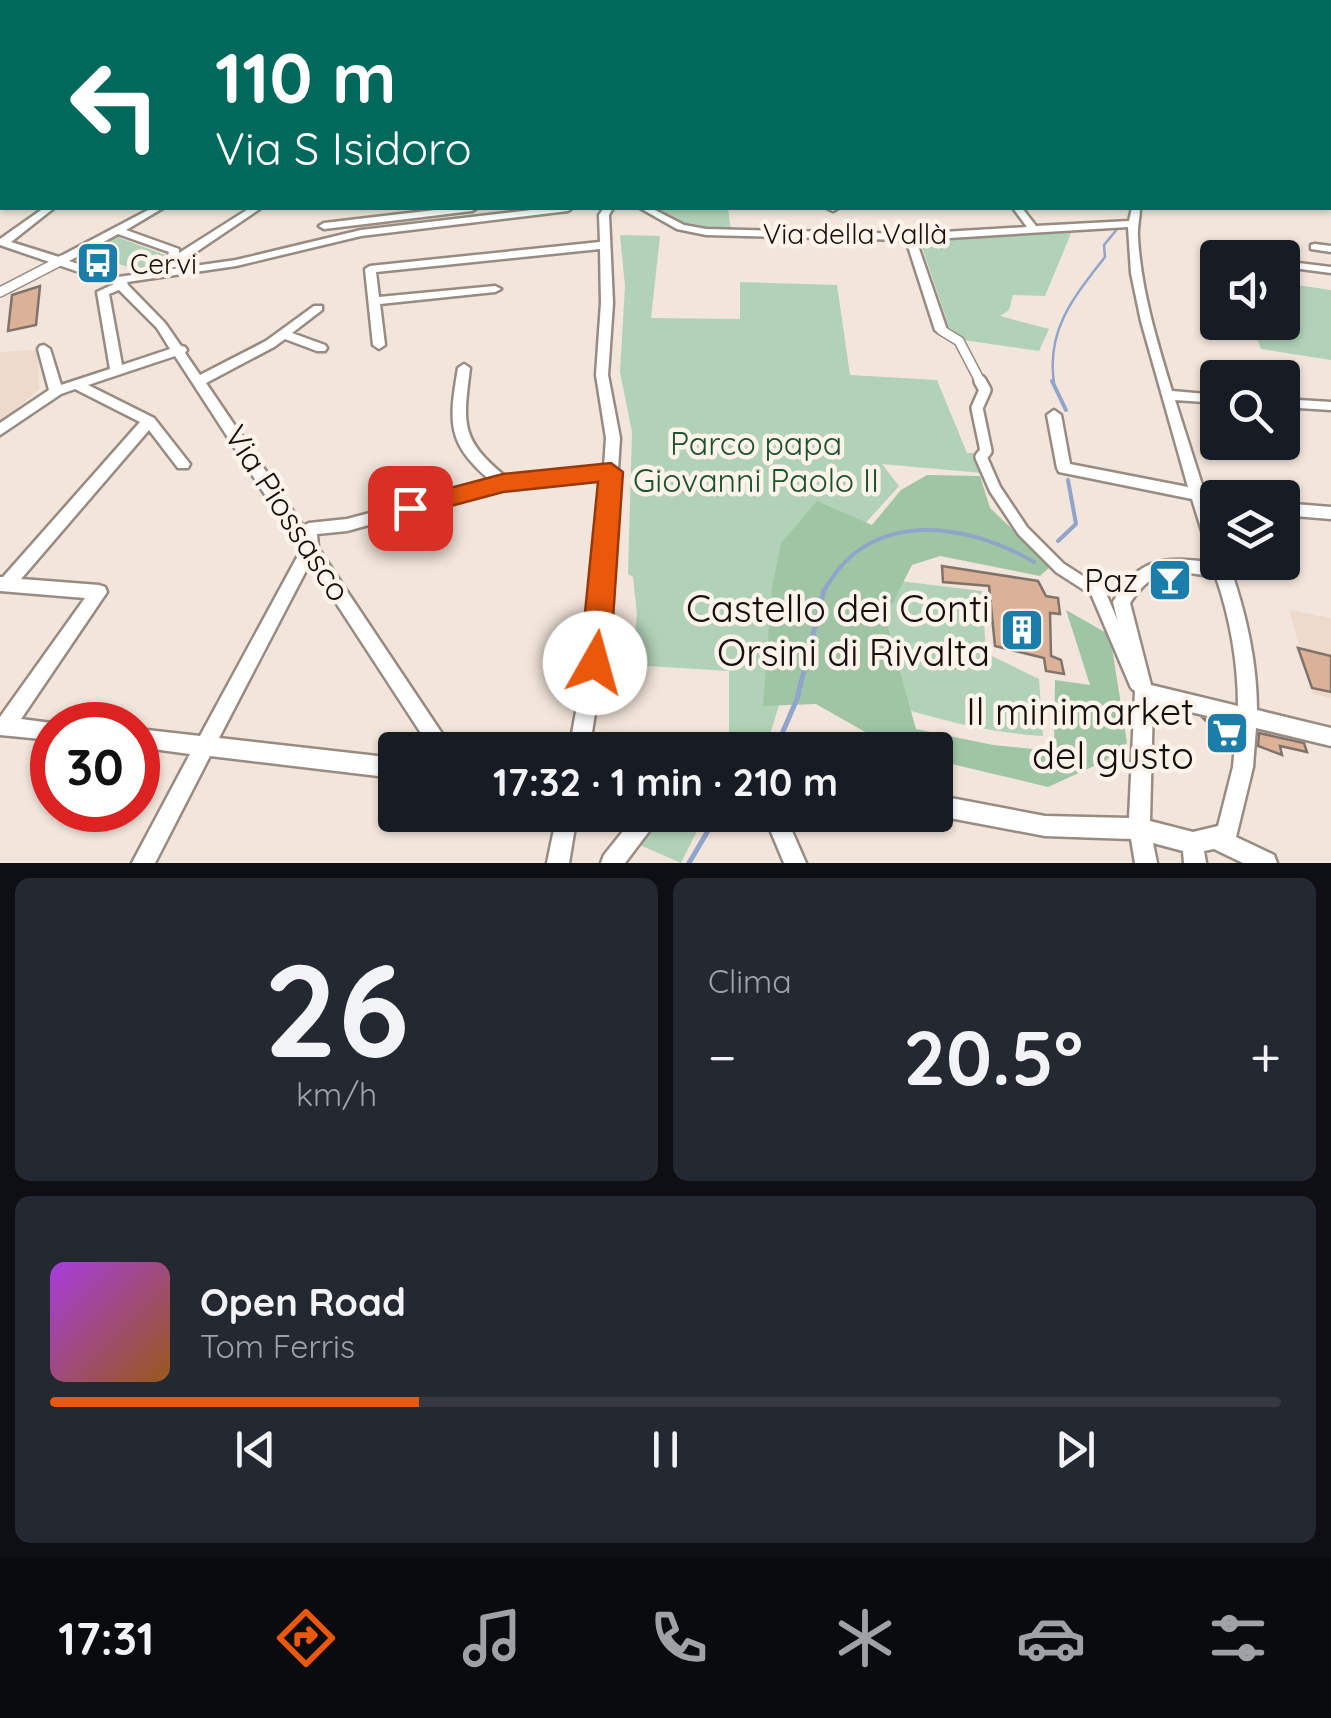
<!DOCTYPE html>
<html lang="it">
<head>
<meta charset="utf-8">
<style>
  body { margin:0; font-family:Quicksand,sans-serif; background:#242831; color:#f1f3f6; height:100vh; display:flex; flex-direction:column; font-size:38px; white-space:nowrap }
  * { box-sizing:border-box; margin:0 }
  p { font-size:32px; color:#9ea1a6 }
  .icon { flex:none; width:55px; height:55px; fill:none; stroke:currentColor; stroke-width:2; stroke-linecap:round; stroke-linejoin:round }
  .map { position:relative; height:863px; overflow:hidden }
  .drawer { display:flex; flex-direction:column; gap:15px; padding:15px; background:#0d0f14; flex:1 }
  .drawer>* { flex:none }
  .top-card { position:absolute; left:0px; top:0px; width:1332px; height:210px; box-shadow:0 2px 8px #0004; background:#00695c; color:#fff; overflow:hidden }
  .tools { position:absolute; left:1200px; top:240px; display:grid; gap:20px }
  .tools a { display:grid; place-items:center; width:100px; height:100px; border-radius:10px; background:#171b24; box-shadow:0 2px 8px #0004; font-size:50px }
  .speed { position:absolute; left:30px; top:702px; display:flex; gap:20px; font-size:50px; font-weight:700; text-align:center }
  .speed>* { display:grid; place-content:center; width:130px; height:130px; border-radius:50%; background:#171b24; box-shadow:0 2px 8px #0004; line-height:1 }
  .speed .limit { border:15px solid #d22; background:#fff; color:#111 }
  .pin { position:absolute; display:grid; place-items:center; width:85px; height:85px; color:#fff; margin:-42px; border-radius:20px; box-shadow:0 5px 15px #0006 }
  .me { position:absolute; width:110px; margin:-55px; rotate:7deg; stroke-linejoin:round; filter:drop-shadow(0 0 8px #0008) }
  .turn { display:flex; align-items:center; gap:35px; height:210px; padding:0 50px; font-size:45px }
  .turn .icon { width:130px; height:130px; stroke-width:2.5 }
  .turn b { display:block; font-size:70px; line-height:85px }
  .big { font-size:75px; font-weight:800; line-height:1.1 }
  .drawer .widget { flex:1; display:flex; flex-direction:column; justify-content:center; gap:15px; min-width:0; padding:0 35px; border-radius:15px; background:#242831 }
  .drawer .dial { align-items:center; gap:0 }
  .dial b { font-size:130px; line-height:1 }
  .song { display:flex; align-items:center; gap:30px }
  .cover { width:120px; height:120px; border-radius:15px; background:linear-gradient(135deg,hsl(280 70% 55%),hsl(30 70% 35%)) }
  .played { height:10px; border-radius:5px; background:linear-gradient(90deg,#ea580c 30%,#363941 30%) }
  .keys { display:flex; justify-content:space-around; direction:ltr }
  .heat { display:flex; justify-content:space-between; align-items:center; font-size:55px; direction:ltr }
  .drawer .tiles { flex:1; display:grid; gap:15px; grid-template-columns:1fr 1fr }
  .widget:last-child { grid-column:span 2 }
  .trip { position:absolute; left:378px; top:732px; width:575px; height:100px; border-radius:10px; background:#171b24; box-shadow:0 2px 8px #0004; font-weight:800; line-height:100px; text-align:center }
  .tabs { display:flex; height:160px; justify-content:space-around; align-items:center; background:#090b0e; color:#9ea1a6 }
  .tabs .icon { width:70px; height:70px }
  .tabs .on { color:#ea580c }
  .tabs b { font-size:45px; color:#f1f3f6 }
  .map>svg:first-child { display:block }
</style>
</head>
<body>
<div class="map">
<svg width="1331" height="863" viewBox="0 0 1331 863">
  <rect width="100%" height="100%" fill="#f2e5db"/>
  <g fill="#eddaca">
    <polygon points="38,350 39,389 0,423 0,352"/>
    <polygon points="1289,610 1331,618 1331,698 1313,694"/>
  </g>
  <g fill="#b2d2b7">
    <polygon points="648,208 728,208 731,231 677,224"/>
    <polygon points="1072,231 1045,296 1013,295 1009,310 1000,316 1049,329 1039,351 963,340 949,327 920,241"/>
    <polygon points="620,235 660,236 651,318 740,319 740,282 837,285 850,375 937,380 967,453 977,453 982,473 882,464 899,486 817,577 767,745 729,742 729,671 631,665 637,615 633,577 628,574 632,432 620,372 625,286"/>
    <polygon points="115,236 168,256 164,263 139,270 84,254"/>
    <polygon points="1283,283 1331,290 1331,360 1261,349 1251,323 1282,322"/>
    <path d="M 883,579 L 982,591 L 986,653 L 1039,679 L 1043,736 C 979,732 920,715 859,694 Z"/>
    <polygon points="656,815 703,819 681,863 635,843"/>
  </g>
  <polygon fill="#9fc5a5" points="927,475 980,476 990,508 1051,566 1040,576 940,556 912,565 885,618 916,729 993,745 1054,751 1055,680 1090,685 1066,610 1110,635 1127,743 1105,761 1048,787 935,760 935,750 897,750 816,704 763,706 772,588 781,543 817,501 872,525 901,490"/>
  <g fill="none" stroke-linecap="round" stroke-linejoin="round">
    <g stroke="#91a4ca" stroke-width="2.5">
      <polyline points="815,0 822,2"/>
      <path d="M 1054,383 C 1046,329 1074,297 1105,257 L 1104,245 L 1118,228"/>
    </g>
    <g stroke="#91a4ca" stroke-width="4">
      <polyline points="1052,381 1066,410"/>
      <polyline points="1058,541 1076,524 1068,480"/>
      <path d="M 823,593 C 867,508 964,521 1034,562"/>
    </g>
    <g stroke="#91a4ca" stroke-width="5">
      <polyline points="778,743 797,699 824,590"/>
      <polyline points="689,863 712,824"/>
    </g>
  </g>
  <g fill="#dbb298" stroke="#80736b" stroke-width="2.5">
    <polygon points="40,286 36,325 8,331 12,295"/>
    <polygon points="942,566 1038,581 1046,596 1058,598 1060,614 1050,613 1051,656 1061,660 1064,674 1046,671 1044,658 995,646 989,586 943,582"/>
    <polygon points="1298,648 1331,656 1331,692 1312,688"/>
    <polygon points="1204,719 1233,726 1231,751 1210,741 1210,725"/>
    <polygon points="1259,733 1304,743 1307,752 1280,746 1282,755 1258,746"/>
  </g>
  <g fill="none" stroke-linecap="round" stroke-linejoin="round">
    <g stroke="#988c82" stroke-width="12">
      <g id="pedestrian-far2">
        <polyline points="0,292 62,260"/>
        <polyline points="941,330 959,341 981,383"/>
      </g>
    </g>
    <g stroke="#988c82" stroke-width="16">
      <polyline id="pedestrian-far1" points="980,381 985,390 977,408 986,451 981,457 995,489 1023,531 1060,568 1099,593"/>
    </g>
    <g stroke="#988c82" stroke-width="19">
      <polyline id="pedestrian" points="1097,590 1137,684"/>
    </g>
    <g stroke="#988c82" stroke-width="5">
      <g id="minor">
        <rect x="306" y="0" width="6" height="2"/>
        <polygon points="956,0 962,0 964,2 958,2"/>
        <rect x="1330" y="38" width="1" height="4"/>
        <rect x="1330" y="65" width="1" height="4"/>
        <rect x="0" y="71" width="2" height="5"/>
        <rect x="0" y="93" width="2" height="4"/>
        <rect x="0" y="118" width="2" height="4"/>
        <polygon points="2,134 2,141 0,142 0,135"/>
        <rect x="1330" y="138" width="1" height="6"/>
        <polygon points="1330,159 1331,160 1331,166 1330,165"/>
        <rect x="0" y="171" width="2" height="6"/>
        <rect x="1330" y="184" width="1" height="6"/>
        <path d="M 44,208 L 54,208 L 11,242 L 59,257 L 152,208 L 163,208 L 126,230 L 179,249 L 179,253 L 250,208 L 261,208 L 174,267 L 170,268 L 165,265 L 169,252 L 118,234 L 69,261 L 118,277 L 236,260 L 361,230 L 548,208 L 572,208 L 568,211 L 361,236 L 236,266 L 127,282 L 128,285 L 165,323 L 181,346 L 185,347 L 187,350 L 185,353 L 200,375 L 266,341 L 314,306 L 322,306 L 322,310 L 292,333 L 325,345 L 327,348 L 325,351 L 317,351 L 285,339 L 274,347 L 206,383 L 303,526 L 309,523 L 347,519 L 491,481 C 446,443 449,422 458,368 L 464,364 L 470,368 C 463,425 460,439 506,477 L 604,467 L 606,438 L 596,375 L 601,303 L 600,249 L 376,272 L 379,297 L 495,286 L 501,289 L 495,292 L 380,304 L 385,345 L 379,349 L 373,345 L 365,269 L 370,266 L 600,242 L 599,215 L 604,208 L 613,208 L 609,215 L 613,303 L 608,375 L 620,438 L 607,641 L 589,750 L 569,750 L 589,641 L 603,478 L 503,488 L 347,531 L 317,534 L 318,548 L 453,750 L 432,750 L 310,563 L 219,738 L 395,758 L 395,778 L 210,756 L 155,863 L 132,863 L 190,754 L 138,747 L 138,729 L 200,736 L 301,550 L 175,356 L 88,385 L 154,418 L 190,464 L 188,468 L 178,468 L 149,430 L 21,579 L 99,585 L 105,587 L 107,592 L 21,719 L 59,724 L 52,725 L 52,740 L 0,735 L 0,717 L 85,598 L 0,591 L 0,577 L 3,577 L 140,422 L 75,389 L 61,394 L 0,435 L 0,423 L 49,390 L 38,349 L 40,346 L 44,345 L 50,349 L 61,385 L 110,369 L 97,292 L 114,284 L 0,245 L 0,239 ZM 119,290 L 157,328 L 170,349 L 122,365 L 109,294 Z"/>
        <polygon points="452,208 477,208 472,211 324,229 319,226 324,223"/>
        <path d="M 640,208 L 651,208 L 684,225 L 706,229 L 910,234 L 1027,227 L 1013,208 L 1022,208 L 1036,226 L 1129,221 L 1132,208 L 1140,208 C 1140,218 1137,228 1138,238 C 1141,290 1157,342 1172,391 L 1218,395 L 1218,403 L 1175,400 L 1204,491 L 1223,495 L 1225,498 L 1218,498 L 1218,505 L 1208,503 L 1218,531 L 1218,553 L 1209,551 L 1207,547 L 1192,499 L 1064,473 L 1059,472 L 1057,468 L 1047,415 L 1054,410 L 1061,415 L 1070,464 L 1188,487 L 1141,321 L 1131,273 L 1128,227 L 916,240 L 947,330 L 941,334 L 935,330 L 906,240 L 706,235 L 677,229 Z"/>
        <polygon points="827,208 838,208 833,211"/>
        <polygon points="1315,244 1331,246 1331,252 1311,249 1311,245"/>
        <polygon points="1282,261 1331,267 1331,273 1285,267 1282,267"/>
        <polygon points="1282,399 1331,402 1331,410 1282,407"/>
        <polygon points="1282,503 1331,507 1331,519 1282,515"/>
        <path d="M 1218,557 L 1218,562 L 1228,562 C 1245,609 1257,660 1257,710 L 1331,728 L 1331,746 L 1256,728 L 1253,767 L 1236,837 L 1274,855 L 1277,863 L 1243,863 L 1214,849 L 1204,851 L 1206,863 L 1184,863 L 1183,851 L 1153,843 L 1157,863 L 1135,863 L 1131,839 L 1045,836 L 934,815 L 935,795 L 1045,816 L 1129,818 L 1135,692 L 1113,602 C 1137,558 1166,555 1212,563 ZM 1177,571 L 1216,577 C 1230,618 1238,662 1238,706 L 1151,685 L 1130,603 C 1142,585 1154,573 1177,571 ZM 1153,703 L 1237,723 L 1233,767 L 1218,826 L 1193,832 L 1150,821 Z"/>
        <polygon points="557,815 577,815 569,863 547,863"/>
        <polygon points="636,815 659,815 656,822 625,863 601,863 604,855"/>
        <polygon points="764,815 785,815 806,863 784,863"/>
      </g>
    </g>
    <use href="#pedestrian-far2" stroke="#fff" stroke-width="9"/>
    <use href="#pedestrian-far1" stroke="#fff" stroke-width="11"/>
    <use href="#pedestrian" stroke="#fff" stroke-width="14"/>
    <use href="#minor" fill="#fff" fill-rule="evenodd"/>
  </g>
  <polygon fill="#ea580c" stroke="#983908" stroke-width="2.5" points="611,463 623,472 610,663 605,672 595,676 584,672 580,663 598,482 503,492 410,517 397,508 401,501 503,474"/>
  <defs>
    <g id="bus-square" transform="scale(2.25)"><rect x="-9" y="-9" width="18" height="18" rx="4" fill="#1b7da9" stroke="#fdf3ea"/><path d="M-5-6H5V4H4V6H2V4H-2V6H-4V4H-5ZM-3.5-4V0h7V-4ZM-3.5 1.2v1.5H-2V1.2ZM2 1.2v1.5H3.5V1.2Z" fill="#fff"/></g>
    <g id="bar-square" transform="scale(2.25)"><rect x="-9" y="-9" width="18" height="18" rx="4" fill="#1b7da9" stroke="#fdf3ea"/><path d="M-6-5H6L.8 .8V4.5H3.5V6h-7V4.5H-.8V.8Z" fill="#fff"/></g>
    <g id="building-square" transform="scale(2.25)"><rect x="-9" y="-9" width="18" height="18" rx="4" fill="#1b7da9" stroke="#fdf3ea"/><path d="M-4-6H4V6H1V3H-1V6H-4ZM-2.5-4.3h1.7v1.8h-1.7ZM.8-4.3h1.7v1.8H.8ZM-2.5-1h1.7V.8h-1.7ZM.8-1h1.7V.8H.8Z" fill="#fff"/></g>
    <g id="supermarket-square" transform="scale(2.25)"><rect x="-9" y="-9" width="18" height="18" rx="4" fill="#1b7da9" stroke="#fdf3ea"/><path d="M-6-5.5h2.5l.6 2H6L4.5 2H-2.5L-4.4-4H-6ZM-1.5 3.2a1.3 1.3 0 1 0 .1 0ZM3 3.2a1.3 1.3 0 1 0 .1 0Z" fill="#fff"/></g>
  </defs>
  <g fill-rule="evenodd">
    <use href="#bus-square" x="98" y="263"/>
    <use href="#bar-square" x="1170" y="580"/>
    <use href="#building-square" x="1022" y="630"/>
    <use href="#supermarket-square" x="1227" y="733"/>
  </g>
  <g text-anchor="middle" dominant-baseline="central" stroke-width="9" stroke-linejoin="round" paint-order="stroke">
    <g font-size="28" fill="#14100c" stroke="#fdf3ea">
      <text x="855" y="233">Via della Vallà</text>
    </g>
    <g font-size="28" fill="#14100c" stroke="#fdf3ea" text-anchor="start">
      <text x="130" y="263">Cervi</text>
    </g>
    <g font-size="32" fill="#1b542c" stroke="#fdf3ea">
      <text x="756" y="443">Parco papa<tspan x="756" dy="37">Giovanni Paolo II</tspan></text>
    </g>
    <g font-size="32" fill="#14100c" stroke="#fdf3ea">
      <text transform="translate(288 513) rotate(57)">Via Piossasco</text>
    </g>
    <g font-size="32" fill="#14100c" stroke="#fdf3ea" text-anchor="end">
      <text x="1138" y="580">Paz</text>
    </g>
    <g font-size="38" fill="#14100c" stroke="#fdf3ea" text-anchor="end">
      <text x="990" y="608">Castello dei Conti<tspan x="990" dy="44">Orsini di Rivalta</tspan></text>
      <text x="1194" y="711">Il minimarket<tspan x="1194" dy="44">del gusto</tspan></text>
    </g>
  </g>
</svg>
<div class="tools">
<a><svg class="icon" aria-label="sound" viewBox="0 0 24 24"><path d="M4 9h4l5-4v14l-5-4H4zM17 9q2 3 0 6"/></svg></a>
<a><svg class="icon" aria-label="search" viewBox="0 0 24 24"><circle cx="10" cy="10" r="6"/><path d="M15 15l6 6"/></svg></a>
<a><svg class="icon" aria-label="layers" viewBox="0 0 24 24"><path d="M12 4l9 5-9 5-9-5zM3 14l9 5 9-5"/></svg></a>
</div>
<div class="speed"><div class="limit">30</div></div>
<div class="pin" style="left:410px;top:508px;background:#d93025"><svg class="icon" aria-label="arrive" viewBox="0 0 24 24"><path d="M6 21V4h12l-3 4 3 4H6"/></svg></div>
<svg class="me" style="left:595px;top:663px" viewBox="-20 -20 40 40"><circle r="19" fill="#fff"/><path d="M0-13L10 11 0 6-10 11z" fill="#ea580c"/></svg>
<div class="trip">17:32 · 1 min · 210 m</div>
<div class="top-card">
<div class="turn"><svg class="icon" aria-label="left" viewBox="0 0 24 24"><path d="M17 20v-9H6M10 6l-5 5 5 5"/></svg><div><b>110 m</b>Via S Isidoro</div></div>
</div>
</div>
<section class="drawer">
<div class="tiles">
<div class="widget dial"><b>26</b><p>km/h</p></div>
<div class="widget"><p>Clima</p>
<div class="heat"><a>−</a><b class="big">20.5°</b><a>+</a></div>
</div>
<div class="widget">
<div class="song"><i class="cover"></i><div><b>Open Road</b><p>Tom Ferris</p></div></div>
<div class="played"></div>
<div class="keys"><svg class="icon" aria-label="previous" viewBox="0 0 24 24"><path d="M18 5L8 12l10 7zM5 5v14"/></svg><svg class="icon" aria-label="pause" viewBox="0 0 24 24"><path d="M8 5v14M16 5v14"/></svg><svg class="icon" aria-label="next" viewBox="0 0 24 24"><path d="M6 5l10 7-10 7zM19 5v14"/></svg></div>
</div>
</div>
</section>
<nav class="tabs">
<b>17:31</b>
<svg class="icon on" aria-label="directions" viewBox="0 0 24 24"><path d="M12 3l9 9-9 9-9-9zM9 14v-3h6M13 9l2 2-2 2"/></svg>
<svg class="icon" aria-label="music" viewBox="0 0 24 24"><path d="M9 18V5l10-2v13"/><circle cx="6" cy="18" r="3"/><circle cx="16" cy="16" r="3"/></svg>
<svg class="icon" aria-label="phone" viewBox="0 0 24 24"><path d="M5 4h4l2 5-3 2q2 4 5 5l2-3 5 2v4C11 20 4 13 5 4z"/></svg>
<svg class="icon" aria-label="climate" viewBox="0 0 24 24"><path d="M12 3v18M4 7l16 10M4 17L20 7"/></svg>
<svg class="icon" aria-label="car" viewBox="0 0 24 24"><path d="M5 17H2v-5l4-1 3-4h7l3 4 3 1v5h-3M9 17h6M6 11h13"/><circle cx="7" cy="17" r="2"/><circle cx="17" cy="17" r="2"/></svg>
<svg class="icon" aria-label="filters" viewBox="0 0 24 24"><path d="M4 7h16M4 17h16"/><circle cx="9" cy="7" r="2"/><circle cx="15" cy="17" r="2"/></svg>
</nav>
</body>
</html>
